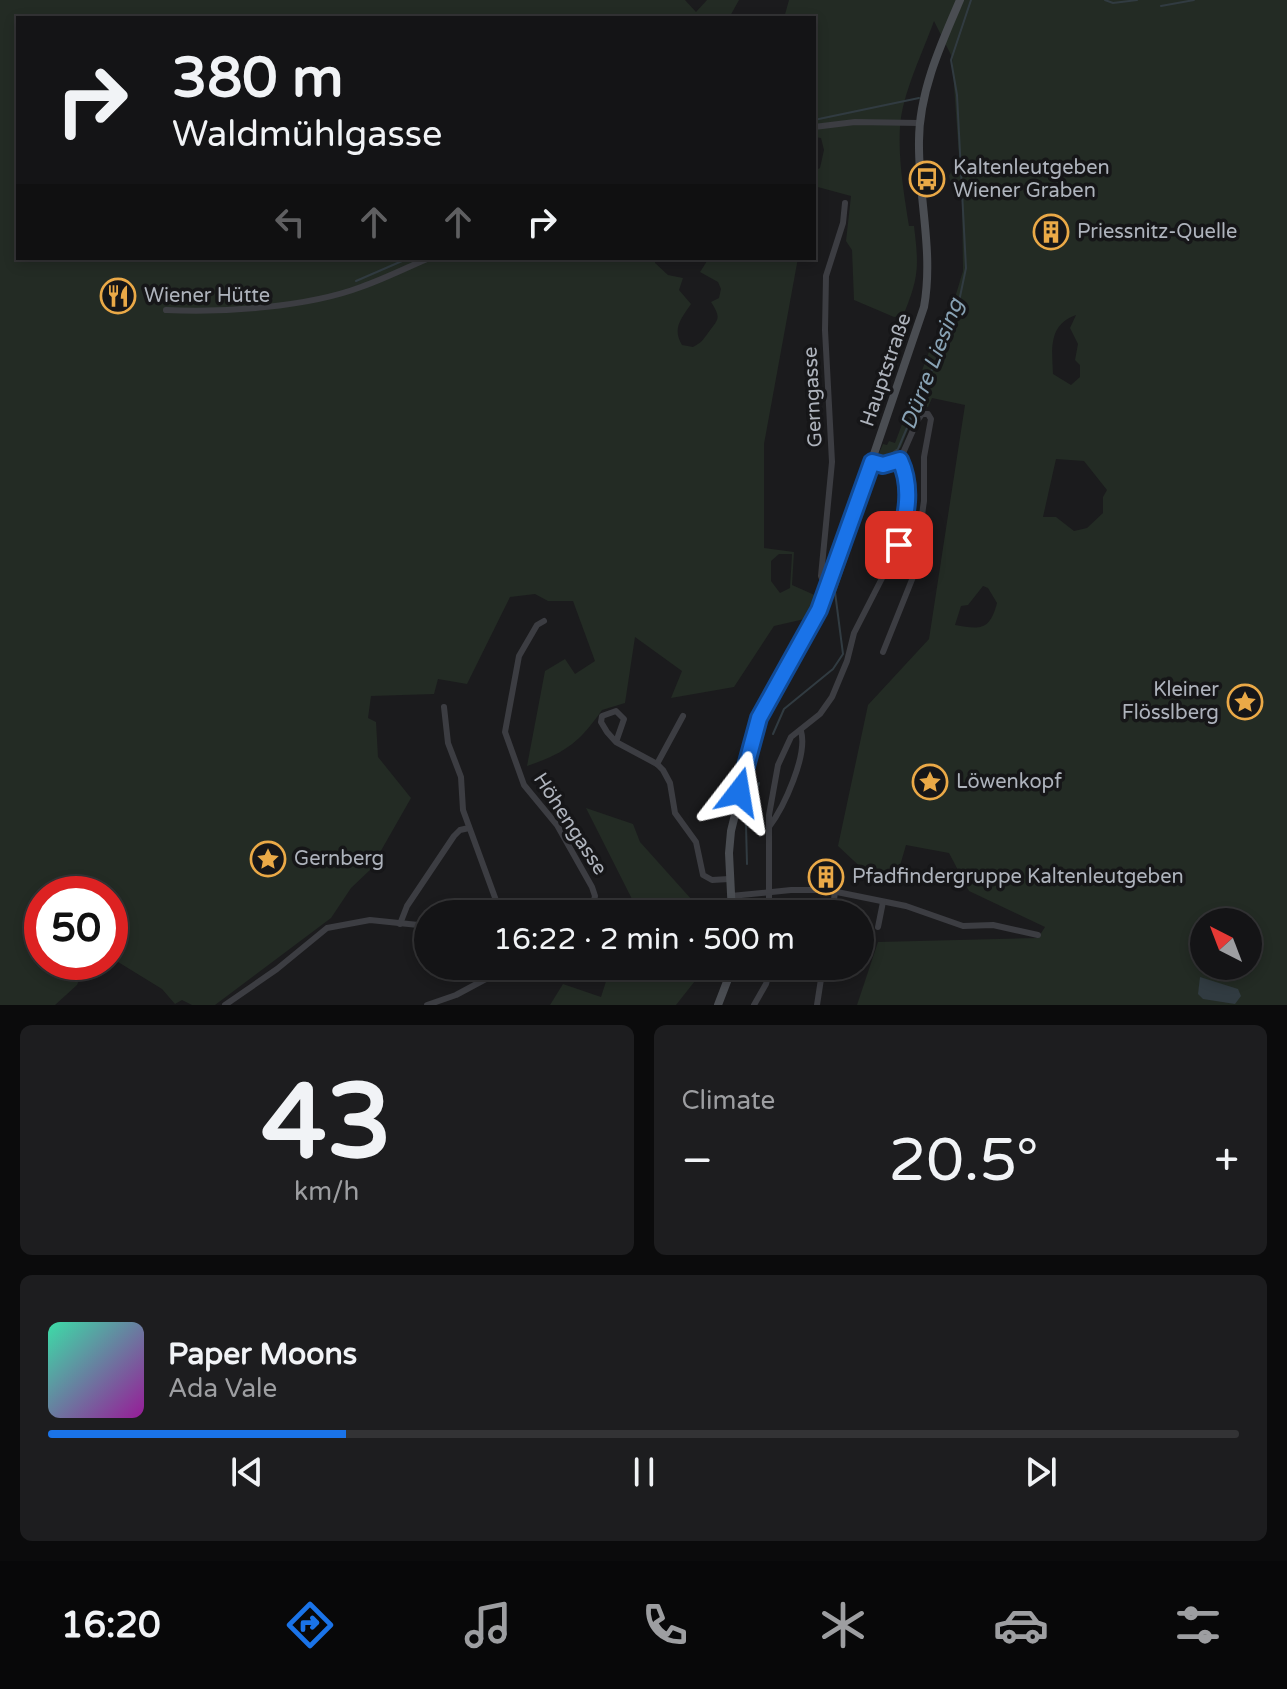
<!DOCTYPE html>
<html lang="en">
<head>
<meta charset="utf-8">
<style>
  body { margin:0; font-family:"Varela Round",sans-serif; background:#1d1d1f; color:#f1f3f6; height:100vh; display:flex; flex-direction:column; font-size:30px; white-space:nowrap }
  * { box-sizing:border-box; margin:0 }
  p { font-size:26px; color:#9d9ea1 }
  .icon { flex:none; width:44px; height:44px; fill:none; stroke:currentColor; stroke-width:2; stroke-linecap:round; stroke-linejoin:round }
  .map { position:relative; height:1005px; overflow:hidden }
  .details { display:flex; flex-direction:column; gap:20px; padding:20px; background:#0b0b0c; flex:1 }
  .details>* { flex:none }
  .guide { position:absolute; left:16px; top:16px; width:800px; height:244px; border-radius:0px; box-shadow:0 4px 12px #0003,0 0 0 2px #333335; background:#141416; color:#f1f3f6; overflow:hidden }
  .needle { width:52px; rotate:318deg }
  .controls { position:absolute; left:1190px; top:908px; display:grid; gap:16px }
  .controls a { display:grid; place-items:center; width:72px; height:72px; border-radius:50%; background:#141416; box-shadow:0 4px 12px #0003,0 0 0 2px #333335; font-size:40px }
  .speed { position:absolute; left:24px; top:876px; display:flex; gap:16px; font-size:40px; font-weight:700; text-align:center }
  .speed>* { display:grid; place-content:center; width:104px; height:104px; border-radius:50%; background:#141416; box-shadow:0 4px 12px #0003,0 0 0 2px #333335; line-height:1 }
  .speed .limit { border:12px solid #d22; background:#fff; color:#111 }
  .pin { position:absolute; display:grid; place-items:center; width:68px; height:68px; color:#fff; margin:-34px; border-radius:16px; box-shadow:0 4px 12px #0006 }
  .me { position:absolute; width:88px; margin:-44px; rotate:14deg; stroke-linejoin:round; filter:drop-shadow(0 0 6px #0008) }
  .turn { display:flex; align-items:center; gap:28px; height:168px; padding:0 24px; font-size:36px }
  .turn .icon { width:104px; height:104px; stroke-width:2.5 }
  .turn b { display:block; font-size:56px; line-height:68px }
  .lanes { display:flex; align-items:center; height:76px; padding:0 24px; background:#0003; justify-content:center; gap:40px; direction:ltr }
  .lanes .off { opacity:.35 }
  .big { font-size:60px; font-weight:600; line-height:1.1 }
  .details .tile { flex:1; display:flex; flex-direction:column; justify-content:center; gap:12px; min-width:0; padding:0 28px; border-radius:12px; background:#1d1d1f }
  .details .dial { align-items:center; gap:0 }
  .dial b { font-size:104px; line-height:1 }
  .song { display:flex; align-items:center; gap:24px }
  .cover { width:96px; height:96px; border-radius:12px; background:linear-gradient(135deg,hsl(160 70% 55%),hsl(300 70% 35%)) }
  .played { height:8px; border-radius:4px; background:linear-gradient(90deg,#1a73e8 25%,#333335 25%) }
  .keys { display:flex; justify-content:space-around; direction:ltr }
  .heat { display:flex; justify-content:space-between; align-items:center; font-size:44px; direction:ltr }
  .details .tiles { flex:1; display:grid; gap:20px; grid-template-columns:1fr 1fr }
  .tile:last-child { grid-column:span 2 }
  .trip { position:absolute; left:414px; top:900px; width:460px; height:80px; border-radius:40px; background:#141416; box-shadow:0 4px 12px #0003,0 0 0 2px #333335; font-weight:600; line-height:80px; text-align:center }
  .tabs { display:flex; height:128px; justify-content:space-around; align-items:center; background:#080809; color:#9d9ea1 }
  .tabs .icon { width:56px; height:56px }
  .tabs .current { color:#1a73e8 }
  .tabs b { font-size:36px; color:#f1f3f6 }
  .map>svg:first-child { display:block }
</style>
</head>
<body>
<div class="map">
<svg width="1287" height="1005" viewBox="0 0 1287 1005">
  <rect width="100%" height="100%" fill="#1b1b1d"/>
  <g fill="#232b24" fill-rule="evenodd">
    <path d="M 0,0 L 685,0 L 696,12 L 707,0 L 739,0 L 729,18 L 18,18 L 18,258 L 655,258 L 655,263 L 668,275 L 683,278 L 679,290 L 691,304 C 681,319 672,328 682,345 L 693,347 C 701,343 703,340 708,333 C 718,319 722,319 711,302 L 719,298 L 721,289 L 718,282 L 700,272 L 709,258 L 798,258 L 764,444 L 764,548 L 794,552 L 792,585 L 819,597 L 809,618 L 774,626 L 734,687 L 671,698 L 682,671 L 635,637 L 625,703 L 602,710 C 579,743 565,753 527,766 L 545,671 L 565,659 L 575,674 L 595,661 L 573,601 L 548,601 L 535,594 L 510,597 L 467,684 L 438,679 L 434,694 L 371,696 L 368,718 L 376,722 L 378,757 L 411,798 L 370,870 L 351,888 L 331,918 L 215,1005 L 192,1005 L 182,1000 L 175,1004 L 162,989 L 110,957 L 110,894 L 42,894 L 42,962 L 79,962 L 83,971 L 77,985 L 55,1005 L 0,1005 ZM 779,554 L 792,554 L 790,588 L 780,593 L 771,581 L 771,561 Z"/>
    <path d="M 789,0 L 1287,0 L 1287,1005 L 857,1005 L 878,942 L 1038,938 L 1045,927 L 969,891 L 949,853 L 906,845 L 895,883 L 869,875 L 838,846 L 868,705 L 929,639 L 965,405 L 932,398 L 928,407 L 916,409 L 901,447 L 883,462 L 876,460 L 883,444 L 887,445 L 889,441 L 895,443 L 933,341 L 941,344 L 963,271 L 962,198 L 954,197 L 949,176 L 959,156 L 952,57 L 934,21 C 923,52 902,94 900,127 C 898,159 904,194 909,226 L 914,226 C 919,267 919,277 903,316 L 894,317 L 854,300 L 852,250 L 846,241 L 851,196 L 814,186 L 814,171 L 820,168 L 824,150 L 821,138 L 814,137 L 814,18 L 784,18 ZM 1076,315 L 1070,328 L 1078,344 L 1075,360 L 1080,365 L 1080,377 L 1071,385 L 1053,374 C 1052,349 1048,325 1076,315 ZM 1056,459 L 1084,461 L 1107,490 L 1103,497 L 1103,513 L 1087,528 L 1074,531 L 1056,517 L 1043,517 ZM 983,586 L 988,588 L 997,603 C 990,630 981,630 955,625 L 961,606 L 968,605 ZM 1204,922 L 1248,922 L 1248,966 L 1204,966 Z"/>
    <polygon points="586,808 633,824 640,842 692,900 710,914 626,914 632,899"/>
    <polygon points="620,966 703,966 702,972 676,1005 550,1005 563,984 601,997 609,972 617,975"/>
  </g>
  <polygon fill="#313b41" points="1200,977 1238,989 1241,996 1235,1004 1203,999 1198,994"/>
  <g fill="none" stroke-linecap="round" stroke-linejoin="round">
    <g stroke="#313b41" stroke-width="2">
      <polyline points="1105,0 1113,3 1137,0"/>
      <polyline points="1161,6 1194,0"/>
      <polyline points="814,120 919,98"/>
      <polyline points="356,281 409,258"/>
      <polyline points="880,462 898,449 957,311 966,268 957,95 951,60 971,0"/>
      <polyline points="773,734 784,709 833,669 843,654 835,592 878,467"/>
      <polyline points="747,864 746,825 759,783"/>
    </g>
    <g stroke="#3c3d42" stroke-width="6">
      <polyline points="814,127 855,122 920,123"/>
      <path d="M 166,310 C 223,313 308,307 361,287 C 384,279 406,268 429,258"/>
      <polyline points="872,462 883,465 900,460"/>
      <polyline points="830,586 824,583 821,576 832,462 825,330 826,276 843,223 845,203"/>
      <polyline points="544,621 537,625 519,656 505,732 524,785 557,825 592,887 595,896 591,914"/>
      <polyline points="444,707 448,743 461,777 463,810 501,914"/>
      <polyline points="616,742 607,732 601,722 602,716 616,711 624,719 616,742 657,764 663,770 670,783 675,813 696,842 703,875 712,880 729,879"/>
      <polyline points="657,764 683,716"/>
      <path d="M 769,827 C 784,807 808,755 801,731"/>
      <polyline points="731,896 791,890 827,890 906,906 963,926 993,925 1038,935"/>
      <polyline points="769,914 769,815 778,765 791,737 820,714 832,697 847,661 854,633 899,545 908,490 900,460 917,421 922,414 928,414 931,419 924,457 924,501 913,577 883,652"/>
      <polyline points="832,914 835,892"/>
      <polyline points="400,924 407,906 454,836 460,830 469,828"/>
      <polyline points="878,927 883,902"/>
      <polyline points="225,1005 277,969 327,928 370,920 428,926"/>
      <polyline points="427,1005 456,995 510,966"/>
      <polyline points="754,1005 766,984 771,966"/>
      <polyline points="817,1005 823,966"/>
    </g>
    <g stroke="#4a4d52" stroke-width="8">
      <path d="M 732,914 L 729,853 L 731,831 L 759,718 L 813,625 L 826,595 L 924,307 C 934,251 918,197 919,141 C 919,92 941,44 960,0"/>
      <polyline points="718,1005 733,966"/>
    </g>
  </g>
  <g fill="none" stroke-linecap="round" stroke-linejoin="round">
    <g stroke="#114b97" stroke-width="20">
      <path id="route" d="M 739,792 L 759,718 L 819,610 L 872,462 L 883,465 L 900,460 C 913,488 906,516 899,545"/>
    </g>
    <use href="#route" stroke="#1a73e8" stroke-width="14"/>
  </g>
  <defs>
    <g id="bus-ring" transform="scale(1.8)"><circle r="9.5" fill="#161618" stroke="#eaa947" stroke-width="1.5"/><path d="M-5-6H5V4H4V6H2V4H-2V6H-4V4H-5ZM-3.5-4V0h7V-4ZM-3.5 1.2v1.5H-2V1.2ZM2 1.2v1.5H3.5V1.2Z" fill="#eaa947"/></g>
    <g id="building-ring" transform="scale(1.8)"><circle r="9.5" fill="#161618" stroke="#eaa947" stroke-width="1.5"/><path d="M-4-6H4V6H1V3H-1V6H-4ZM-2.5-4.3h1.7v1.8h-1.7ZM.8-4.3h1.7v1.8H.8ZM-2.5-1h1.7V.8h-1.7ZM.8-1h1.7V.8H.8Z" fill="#eaa947"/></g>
    <g id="restaurant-ring" transform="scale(1.8)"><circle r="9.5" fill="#161618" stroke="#eaa947" stroke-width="1.5"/><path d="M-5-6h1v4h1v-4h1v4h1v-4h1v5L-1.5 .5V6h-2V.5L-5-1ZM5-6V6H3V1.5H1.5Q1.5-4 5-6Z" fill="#eaa947"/></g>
    <g id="sight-ring" transform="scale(1.8)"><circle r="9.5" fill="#161618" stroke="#eaa947" stroke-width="1.5"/><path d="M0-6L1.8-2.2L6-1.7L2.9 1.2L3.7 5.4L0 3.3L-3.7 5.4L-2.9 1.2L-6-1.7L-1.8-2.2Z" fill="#eaa947"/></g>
  </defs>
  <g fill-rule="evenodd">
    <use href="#bus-ring" x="927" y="179"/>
    <use href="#building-ring" x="1051" y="232"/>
    <use href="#restaurant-ring" x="118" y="296"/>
    <use href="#sight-ring" x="1245" y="702"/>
    <use href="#sight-ring" x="930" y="782"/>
    <use href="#sight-ring" x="268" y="859"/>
    <use href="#building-ring" x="826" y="877"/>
  </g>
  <g text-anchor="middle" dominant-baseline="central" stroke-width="7" stroke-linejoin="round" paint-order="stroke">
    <g font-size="20" fill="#aeb3bc" stroke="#161618" text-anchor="start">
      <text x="953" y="168">Kaltenleutgeben<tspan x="953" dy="23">Wiener Graben</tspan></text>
      <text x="1077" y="232">Priessnitz-Quelle</text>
      <text x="144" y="296">Wiener Hütte</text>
      <text x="1219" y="690" text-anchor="end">Kleiner<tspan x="1219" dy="23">Flösslberg</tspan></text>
      <text x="956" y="782">Löwenkopf</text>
      <text x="294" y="859">Gernberg</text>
      <text x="852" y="877">Pfadfindergruppe Kaltenleutgeben</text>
    </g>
    <g font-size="20" fill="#aeb3bc" stroke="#161618">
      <text transform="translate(886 370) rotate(-71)">Hauptstraße</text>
      <text transform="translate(813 397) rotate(-93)">Gerngasse</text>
      <text transform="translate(570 824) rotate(57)">Höhengasse</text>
    </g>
    <g font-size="22" font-style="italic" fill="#88a2b4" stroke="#161618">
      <text transform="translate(932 364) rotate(-69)">Dürre Liesing</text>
    </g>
  </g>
</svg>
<div class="controls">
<a><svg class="needle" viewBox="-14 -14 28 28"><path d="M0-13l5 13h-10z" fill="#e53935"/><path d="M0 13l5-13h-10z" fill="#9d9ea1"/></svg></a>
</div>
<div class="speed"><div class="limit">50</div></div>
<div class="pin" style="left:899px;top:545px;background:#d93025"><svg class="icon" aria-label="arrive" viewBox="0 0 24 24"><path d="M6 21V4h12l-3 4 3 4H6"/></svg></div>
<svg class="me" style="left:739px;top:792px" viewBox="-20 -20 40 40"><path d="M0-17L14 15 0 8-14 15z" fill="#1a73e8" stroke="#fff" stroke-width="4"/></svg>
<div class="trip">16:22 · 2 min · 500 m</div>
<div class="guide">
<div class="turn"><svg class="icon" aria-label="right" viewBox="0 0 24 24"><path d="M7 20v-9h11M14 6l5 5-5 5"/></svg><div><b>380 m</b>Waldmühlgasse</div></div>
<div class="lanes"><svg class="icon off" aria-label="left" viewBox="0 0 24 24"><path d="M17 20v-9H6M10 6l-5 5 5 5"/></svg><svg class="icon off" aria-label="ahead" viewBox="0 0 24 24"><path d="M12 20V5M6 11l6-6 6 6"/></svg><svg class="icon off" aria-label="ahead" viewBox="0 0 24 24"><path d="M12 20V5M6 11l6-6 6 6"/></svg><svg class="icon" aria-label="right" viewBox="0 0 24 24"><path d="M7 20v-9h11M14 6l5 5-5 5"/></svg></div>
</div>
</div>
<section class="details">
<div class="tiles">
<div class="tile dial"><b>43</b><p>km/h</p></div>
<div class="tile"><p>Climate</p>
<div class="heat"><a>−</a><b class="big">20.5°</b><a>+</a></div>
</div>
<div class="tile">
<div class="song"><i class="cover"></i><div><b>Paper Moons</b><p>Ada Vale</p></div></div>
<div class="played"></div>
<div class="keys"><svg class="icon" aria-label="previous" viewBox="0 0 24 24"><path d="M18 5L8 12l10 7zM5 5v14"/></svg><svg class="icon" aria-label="pause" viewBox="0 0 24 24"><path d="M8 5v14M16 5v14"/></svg><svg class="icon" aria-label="next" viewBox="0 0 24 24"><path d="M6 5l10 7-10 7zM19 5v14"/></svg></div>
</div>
</div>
</section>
<nav class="tabs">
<b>16:20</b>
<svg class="icon current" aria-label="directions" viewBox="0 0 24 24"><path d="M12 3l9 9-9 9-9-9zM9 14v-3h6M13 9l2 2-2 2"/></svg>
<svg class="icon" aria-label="music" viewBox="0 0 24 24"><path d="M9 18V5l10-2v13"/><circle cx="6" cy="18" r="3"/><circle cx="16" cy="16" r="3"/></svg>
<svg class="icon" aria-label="phone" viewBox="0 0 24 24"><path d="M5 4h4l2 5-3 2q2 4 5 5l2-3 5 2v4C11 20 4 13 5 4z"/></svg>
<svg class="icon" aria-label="climate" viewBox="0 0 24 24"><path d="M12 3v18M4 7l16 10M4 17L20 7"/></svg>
<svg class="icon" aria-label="car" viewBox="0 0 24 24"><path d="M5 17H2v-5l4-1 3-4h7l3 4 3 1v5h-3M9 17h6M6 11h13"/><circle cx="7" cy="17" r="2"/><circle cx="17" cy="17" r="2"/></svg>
<svg class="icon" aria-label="filters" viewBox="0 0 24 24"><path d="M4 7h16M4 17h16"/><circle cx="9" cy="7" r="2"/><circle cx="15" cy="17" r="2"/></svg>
</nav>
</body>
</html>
